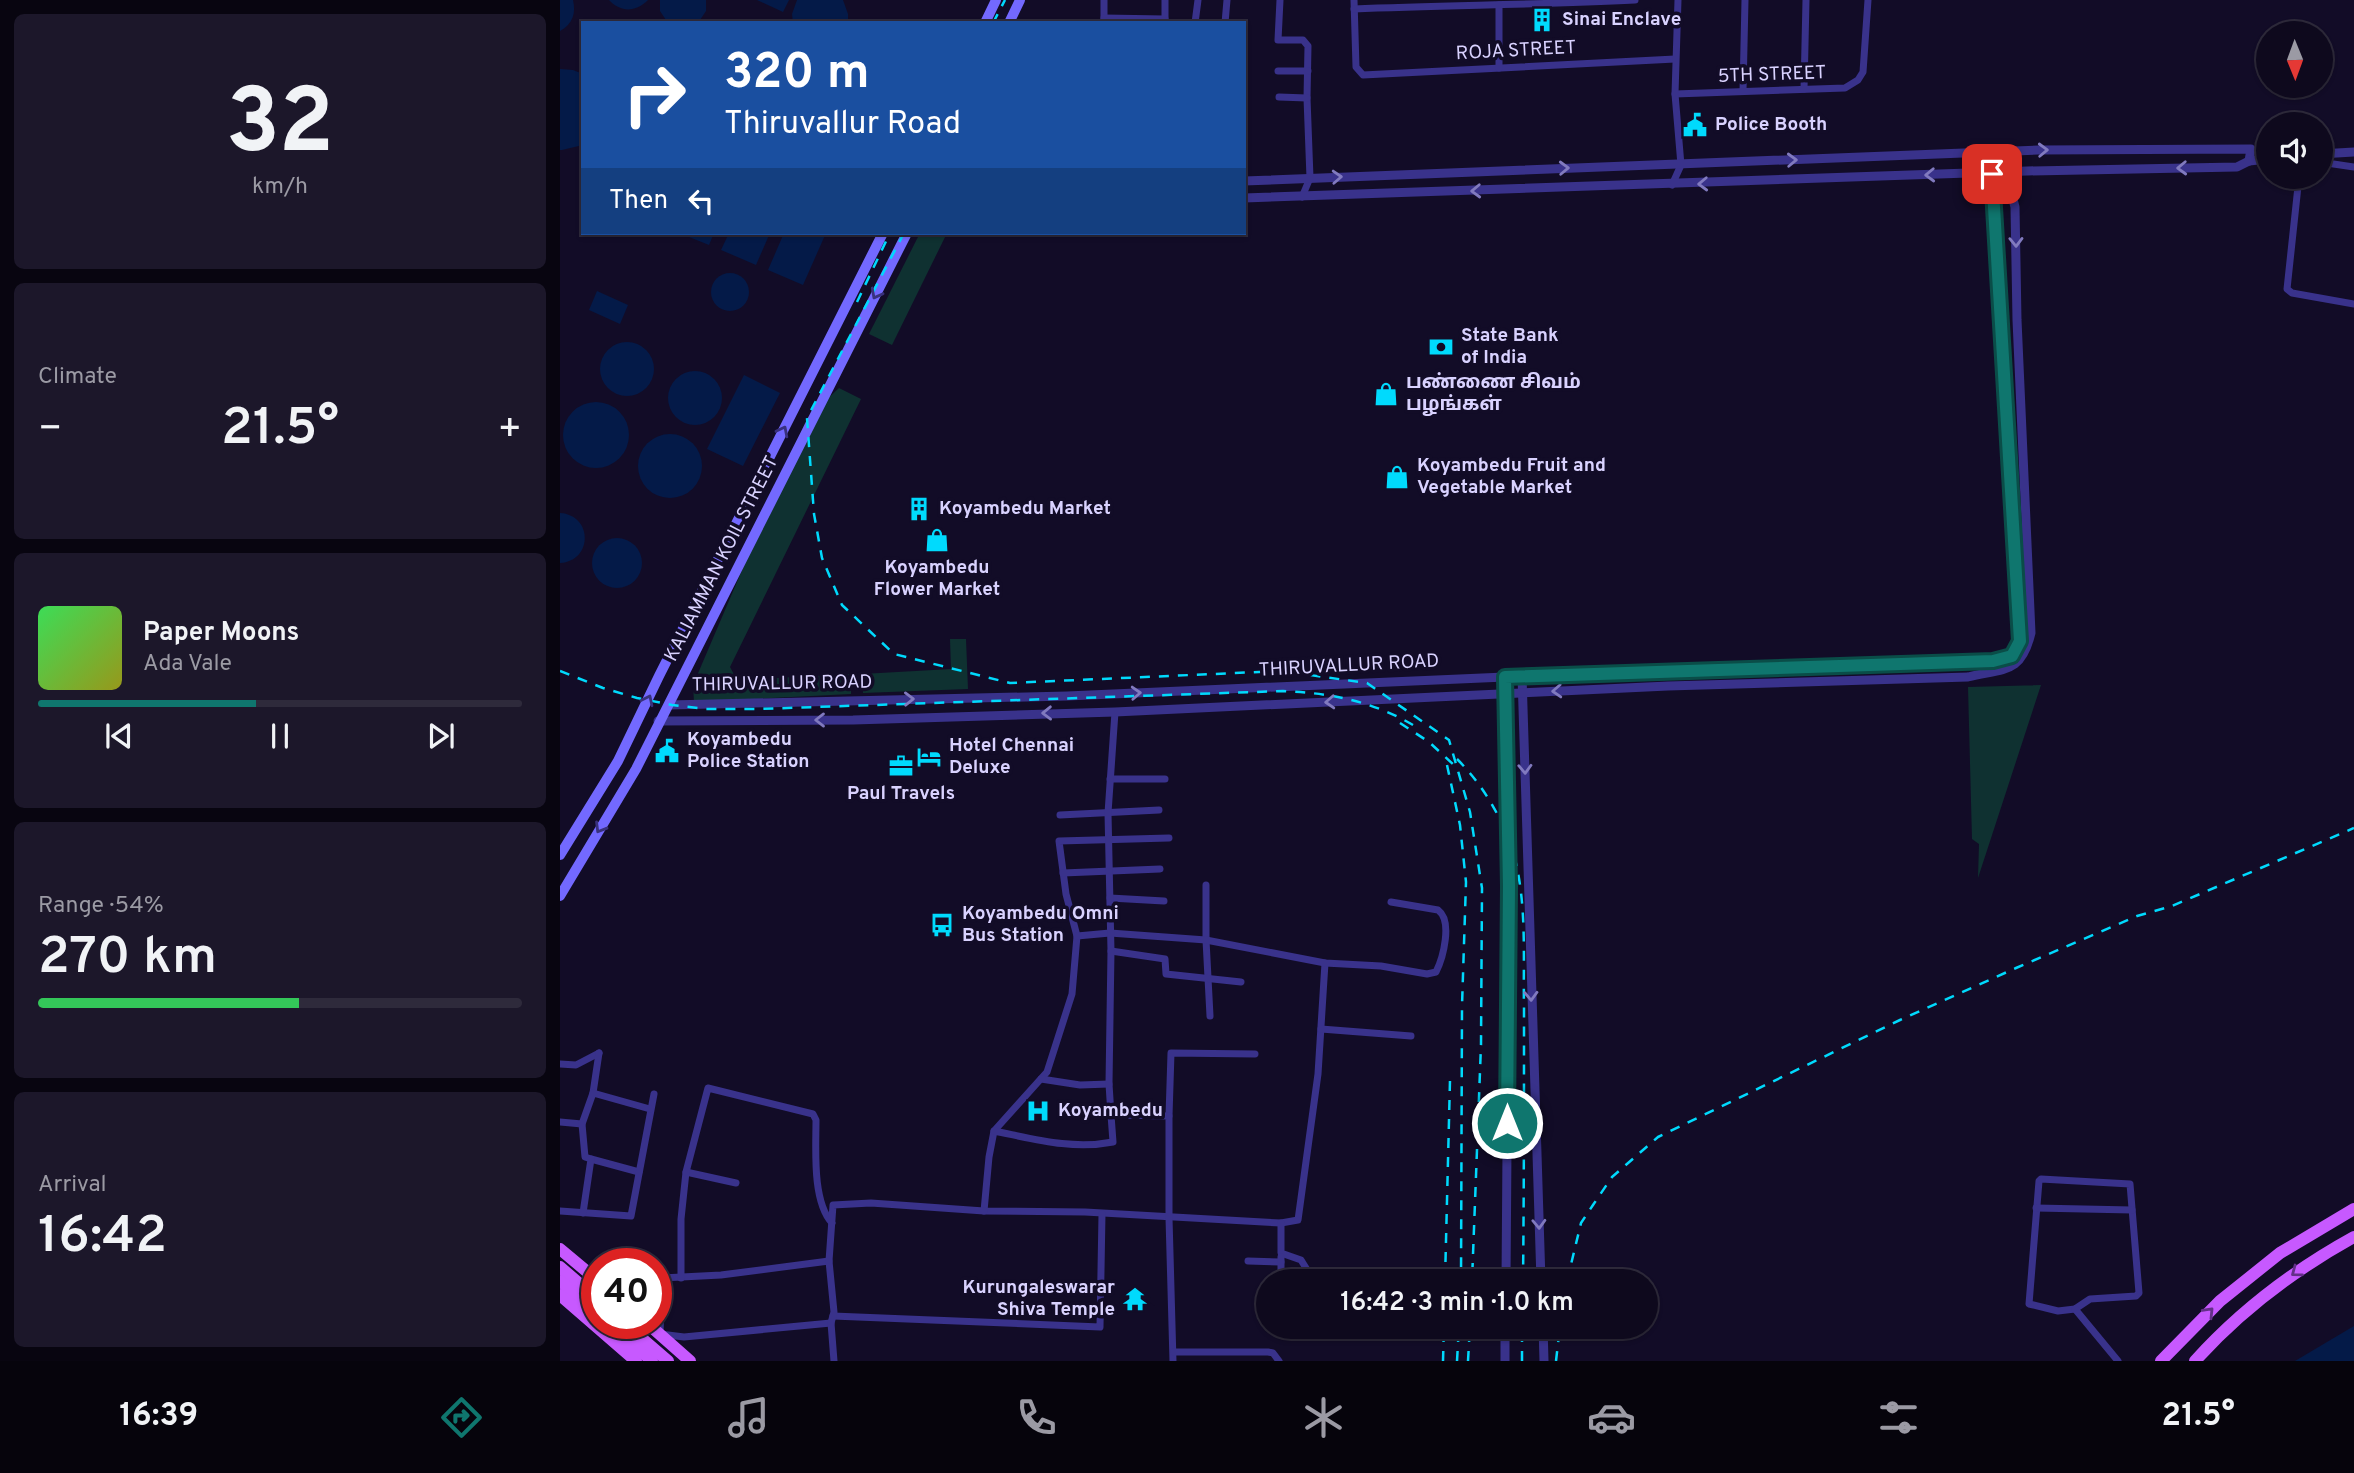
<!DOCTYPE html>
<html lang="en">
<head>
<meta charset="utf-8">
<style>
  body { margin:0; font-family:Overpass,"Noto Sans Tamil",sans-serif; background:#1c172a; color:#f1f3f6; height:100vh; display:flex; flex-direction:column; font-size:26px; white-space:nowrap }
  * { box-sizing:border-box; margin:0 }
  p { font-size:23px; color:#9b9aa4 }
  .icon { flex:none; width:38px; height:38px; fill:none; stroke:currentColor; stroke-width:2; stroke-linecap:round; stroke-linejoin:round }
  .map { position:relative; flex:1; overflow:hidden }
  .drawer { display:flex; flex-direction:column; gap:14px; padding:14px; background:#080510; width:560px }
  .drawer>* { flex:none }
  .guide { position:absolute; left:21px; top:21px; width:665px; height:214px; border-radius:0px; box-shadow:0 2px 5px #0004,0 0 0 2px #2e2a3b; background:#1a4fa0; color:#fff; overflow:hidden }
  .needle { width:46px; rotate:179deg }
  .controls { position:absolute; left:1696px; top:21px; display:grid; gap:14px }
  .controls a { display:grid; place-items:center; width:77px; height:77px; border-radius:50%; background:#0e091d; box-shadow:0 2px 5px #0004,0 0 0 2px #2e2a3b; font-size:35px }
  .speed { position:absolute; left:21px; top:1248px; display:flex; gap:14px; font-size:35px; font-weight:700; text-align:center }
  .speed>* { display:grid; place-content:center; width:91px; height:91px; border-radius:50%; background:#0e091d; box-shadow:0 2px 5px #0004,0 0 0 2px #2e2a3b; line-height:1 }
  .speed .limit { border:10px solid #d22; background:#fff; color:#111 }
  .pin { position:absolute; display:grid; place-items:center; width:60px; height:60px; color:#fff; margin:-30px; border-radius:14px; box-shadow:0 4px 10px #0006 }
  .me { position:absolute; width:77px; margin:-38px; rotate:0deg; stroke-linejoin:round; filter:drop-shadow(0 0 5px #0008) }
  .turn { display:flex; align-items:center; gap:24px; height:147px; padding:0 28px; font-size:32px }
  .turn .icon { width:91px; height:91px; stroke-width:2.5 }
  .turn b { display:block; font-size:49px; line-height:60px }
  .then { display:flex; align-items:center; height:66px; padding:0 28px; background:#0003; gap:14px; font-size:26px }
  .big { font-size:52px; font-weight:600; line-height:1.1 }
  .drawer .tile { flex:1; display:flex; flex-direction:column; justify-content:center; gap:10px; min-width:0; padding:0 24px; border-radius:10px; background:#1c172a }
  .drawer .dial { align-items:center; gap:0 }
  .dial b { font-size:91px; line-height:1 }
  .song { display:flex; align-items:center; gap:21px }
  .cover { width:84px; height:84px; border-radius:10px; background:linear-gradient(135deg,hsl(130 70% 55%),hsl(60 70% 35%)) }
  .played { height:7px; border-radius:4px; background:linear-gradient(90deg,#0f766e 45%,#2e2a3b 45%) }
  .keys { display:flex; justify-content:space-around; direction:ltr }
  .heat { display:flex; justify-content:space-between; align-items:center; font-size:38px; direction:ltr }
  .charge { height:10px; border-radius:5px; background:linear-gradient(90deg,#34c759 54%,#2e2a3b 0) }
  .trip { position:absolute; left:696px; top:1269px; width:402px; height:70px; border-radius:35px; background:#0e091d; box-shadow:0 2px 5px #0004,0 0 0 2px #2e2a3b; font-weight:600; line-height:70px; text-align:center }
  .tab-bar { display:flex; height:112px; justify-content:space-around; align-items:center; background:#06040c; color:#9b9aa4 }
  .tab-bar .icon { width:49px; height:49px }
  .tab-bar .on { color:#0f766e }
  .tab-bar b { font-size:32px; color:#f1f3f6 }
  main { display:flex; flex:1; min-height:0 }
  .map>svg:first-child { display:block }
</style>
</head>
<body>
<main>
<section class="drawer">
<div class="tile dial"><b>32</b><p>km/h</p></div>
<div class="tile"><p>Climate</p>
<div class="heat"><a>−</a><b class="big">21.5°</b><a>+</a></div>
</div>
<div class="tile">
<div class="song"><i class="cover"></i><div><b>Paper Moons</b><p>Ada Vale</p></div></div>
<div class="played"></div>
<div class="keys"><svg class="icon" aria-label="previous" viewBox="0 0 24 24"><path d="M18 5L8 12l10 7zM5 5v14"/></svg><svg class="icon" aria-label="pause" viewBox="0 0 24 24"><path d="M8 5v14M16 5v14"/></svg><svg class="icon" aria-label="next" viewBox="0 0 24 24"><path d="M6 5l10 7-10 7zM19 5v14"/></svg></div>
</div>
<div class="tile"><p>Range · 54%</p><b class="big">270 km</b><div class="charge"></div></div>
<div class="tile"><p>Arrival</p><b class="big">16:42</b></div>
</section>
<div class="map">
<svg width="1794" height="1361" viewBox="0 0 1794 1361">
  <rect width="100%" height="100%" fill="#120c27"/>
  <g fill="#0f3131">
    <polygon points="360,233 387,233 332,345 309,334"/>
    <polygon points="279,388 301,399 170,667 177,680 291,674 291,694 134,702 133,685 247,418"/>
    <polygon points="390,639 406,639 408,689 303,693 302,674 391,669"/>
    <polygon points="1481,685 1418,878 1419,844 1412,839 1408,687"/>
  </g>
  <g fill="#041a48">
    <path d="M 0,0 L 13,0 C 16,13 13,24 0,31 Z"/>
    <path d="M 49,0 L 88,0 C 76,12 61,13 49,0 Z"/>
    <polygon points="100,0 146,0 146,11 138,23 108,23 100,11"/>
    <polygon points="197,0 229,0 223,12"/>
    <polygon points="237,0 283,0 288,14 288,23 233,23 232,14"/>
    <polygon points="0,69 13,70 23,74 23,145 2,150 0,150"/>
    <polygon points="119,233 154,233 149,245"/>
    <polygon points="169,233 210,233 196,265 161,250"/>
    <polygon points="224,233 266,233 243,285 208,270"/>
    <circle cx="170" cy="292" r="19"/>
    <polygon points="37,291 68,305 60,324 29,310"/>
    <circle cx="67" cy="369" r="27"/>
    <circle cx="135" cy="398" r="27"/>
    <polygon points="184,375 220,393 183,466 147,449"/>
    <circle cx="36" cy="435" r="33"/>
    <circle cx="110" cy="466" r="32"/>
    <path d="M 0,513 C 33,515 33,561 0,563 Z"/>
    <circle cx="57" cy="563" r="25"/>
    <polygon points="1794,1326 1794,1361 1735,1361"/>
  </g>
  <g fill="none" stroke-linecap="round" stroke-linejoin="round">
    <g stroke="#39328b" stroke-width="7">
      <polyline points="544,0 544,20"/>
      <polyline points="720,0 718,40 743,40 748,46 747,98 750,178 742,197"/>
      <polyline points="794,0 796,67 803,75 1115,59"/>
      <polyline points="939,5 939,68"/>
      <path d="M 794,9 C 888,5 981,5 1075,0"/>
      <polyline points="544,18 605,19"/>
      <polyline points="605,22 605,0"/>
      <polyline points="635,23 638,0"/>
      <polyline points="665,23 667,0"/>
      <polyline points="718,71 748,71"/>
      <polyline points="1244,89 1246,0"/>
      <polyline points="1183,91 1185,0"/>
      <polyline points="1115,94 1285,88 1298,80 1303,72 1308,0"/>
      <polyline points="719,97 747,98"/>
      <polyline points="1760,162 1794,167"/>
      <polyline points="1739,177 1727,289 1732,293 1794,304"/>
      <polyline points="1112,185 1121,165 1115,94 1118,0"/>
      <polyline points="550,779 605,779"/>
      <polyline points="500,815 599,810"/>
      <polyline points="609,838 499,841 506,894 517,936 512,994 487,1072 434,1131 429,1157 424,1211 525,1212 721,1223 738,1220 758,1074 765,963"/>
      <polyline points="503,873 600,869"/>
      <polyline points="646,885 646,940 650,1016"/>
      <polyline points="550,898 604,901"/>
      <path d="M 517,936 L 550,933 L 646,940 L 765,963 L 821,966 L 867,974 L 876,972 C 883,958 893,921 878,910 L 831,902"/>
      <polyline points="551,951 605,959 606,974 681,982"/>
      <polyline points="761,1029 851,1036"/>
      <polyline points="0,1064 16,1065 39,1053"/>
      <polyline points="481,1079 520,1085 549,1084"/>
      <polyline points="33,1093 39,1053"/>
      <polyline points="551,1115 549,1084 551,951 548,813 555,712"/>
      <polyline points="609,1116 611,1053 695,1054"/>
      <polyline points="0,1122 22,1124"/>
      <path d="M 434,1131 C 474,1139 512,1150 553,1142 L 551,1115 L 609,1116 L 609,1218 L 613,1361"/>
      <polyline points="31,1159 79,1172"/>
      <polyline points="126,1172 176,1183"/>
      <polygon points="1481,1179 1570,1184 1579,1293 1576,1296 1530,1299 1515,1309 1498,1311 1469,1304 1479,1181"/>
      <polyline points="1476,1208 1572,1210"/>
      <polyline points="0,1211 71,1216 94,1094"/>
      <polyline points="23,1213 31,1159 25,1157 22,1124 33,1093 90,1109"/>
      <polyline points="721,1223 721,1253 741,1260 754,1281"/>
      <polyline points="269,1261 161,1275 102,1278 100,1334 124,1337 271,1323"/>
      <polyline points="688,1261 721,1262"/>
      <path d="M 121,1278 L 121,1219 L 126,1172 L 148,1088 L 253,1114 L 256,1120 C 256,1149 252,1201 272,1223"/>
      <polyline points="721,1281 721,1257"/>
      <polyline points="1515,1309 1558,1361"/>
      <polyline points="273,1316 540,1327 542,1214"/>
      <polyline points="775,1326 776,1329"/>
      <polyline points="614,1352 708,1352 713,1353 719,1361"/>
      <polyline points="274,1361 271,1323 274,1312 269,1261 273,1205 311,1203 424,1211"/>
    </g>
    <g stroke="#39328b" stroke-width="9">
      <polyline points="1760,154 1794,152"/>
      <polyline points="684,181 1478,150 1691,149 1689,161"/>
      <polyline points="684,198 1467,171 1677,167 1689,161 1708,159"/>
      <polyline points="962,676 981,1281"/>
      <polyline points="945,677 949,886 946,1281"/>
      <polyline points="109,705 507,696 945,677 1262,668 1448,659 1456,653 1460,641 1432,174 1442,153"/>
      <path d="M 98,721 L 293,720 L 555,712 L 1108,686 L 1408,677 C 1445,668 1461,674 1471,633 L 1457,320 L 1455,207 L 1446,173 L 1454,152"/>
      <polyline points="983,1326 984,1361"/>
      <polyline points="945,1361 945,1326"/>
    </g>
    <g stroke="#7369ff" stroke-width="10">
      <polyline points="425,23 436,0"/>
      <polyline points="449,23 460,0"/>
      <polyline points="0,855 58,761 99,676 323,233"/>
      <polyline points="0,896 76,769 347,233"/>
    </g>
    <g stroke="#c759ff" stroke-width="12">
      <polyline points="0,1249 37,1280"/>
      <polyline points="0,1267 37,1299"/>
      <polyline points="0,1281 37,1312"/>
      <polyline points="0,1295 76,1361"/>
      <polyline points="49,1323 92,1361"/>
      <polyline points="64,1323 108,1361"/>
      <polyline points="87,1323 130,1361"/>
      <polyline points="1601,1361 1660,1301 1720,1253 1794,1209"/>
      <path d="M 1635,1361 C 1682,1309 1734,1270 1794,1237"/>
    </g>
    <g stroke="#00dafd" stroke-width="2.5" stroke-dasharray="10 9" stroke-linecap="butt">
      <polyline points="433,23 445,0"/>
      <polyline points="344,233 247,418 254,514 262,558 282,605 334,654 450,683 721,671 807,683 889,740 910,812 922,888 921,1045 912,1281"/>
      <polyline points="297,302 330,233"/>
      <path d="M 0,671 L 43,688 L 77,698 L 112,705 L 146,709 L 197,709 L 723,691 C 770,693 812,701 853,725"/>
      <polyline points="840,723 869,742 895,766"/>
      <path d="M 897,759 C 924,786 945,822 955,859 C 967,907 963,959 964,1008 C 964,1099 964,1190 963,1281"/>
      <polyline points="887,765 900,825 906,882 902,1006 901,1281"/>
      <polyline points="885,1281 890,1080"/>
      <polyline points="1007,1281 1021,1223 1033,1205 1052,1177 1098,1137 1340,1020 1456,968 1577,916 1612,906 1794,828"/>
      <polyline points="883,1361 884,1326"/>
      <polyline points="897,1361 899,1326"/>
      <polyline points="908,1361 910,1326"/>
      <polyline points="962,1361 962,1326"/>
      <polyline points="996,1361 1000,1326"/>
    </g>
  </g>
  <defs><path id="oneway-chevron" d="M-2-3.5L2.5 0L-2 3.5" fill="none" stroke-width="1.6" stroke-linecap="round" stroke-linejoin="round" transform="scale(1.75)"/></defs>
  <g stroke="#817abf">
    <use href="#oneway-chevron" transform="translate(1483 150) rotate(-2)"/>
    <use href="#oneway-chevron" transform="translate(1232 160) rotate(-2)"/>
    <use href="#oneway-chevron" transform="translate(1004 168) rotate(-2)"/>
    <use href="#oneway-chevron" transform="translate(1622 168) rotate(178)"/>
    <use href="#oneway-chevron" transform="translate(1370 175) rotate(178)"/>
    <use href="#oneway-chevron" transform="translate(777 177) rotate(-3)"/>
    <use href="#oneway-chevron" transform="translate(1143 184) rotate(178)"/>
    <use href="#oneway-chevron" transform="translate(916 191) rotate(178)"/>
    <use href="#oneway-chevron" transform="translate(1456 242) rotate(89)"/>
    <use href="#oneway-chevron" transform="translate(997 691) rotate(177)"/>
    <use href="#oneway-chevron" transform="translate(576 693) rotate(-3)"/>
    <use href="#oneway-chevron" transform="translate(349 699) rotate(-1)"/>
    <use href="#oneway-chevron" transform="translate(770 702) rotate(177)"/>
    <use href="#oneway-chevron" transform="translate(487 713) rotate(179)"/>
    <use href="#oneway-chevron" transform="translate(260 720) rotate(180)"/>
    <use href="#oneway-chevron" transform="translate(965 769) rotate(88)"/>
    <use href="#oneway-chevron" transform="translate(971 996) rotate(88)"/>
    <use href="#oneway-chevron" transform="translate(979 1224) rotate(88)"/>
  </g>
  <g stroke="#39317d">
    <use href="#oneway-chevron" transform="translate(316 294) rotate(118)"/>
    <use href="#oneway-chevron" transform="translate(223 431) rotate(-63)"/>
    <use href="#oneway-chevron" transform="translate(88 700) rotate(-64)"/>
    <use href="#oneway-chevron" transform="translate(40 828) rotate(121)"/>
  </g>
  <g stroke="#632f88">
    <use href="#oneway-chevron" transform="translate(1736 1272) rotate(143)"/>
    <use href="#oneway-chevron" transform="translate(1649 1312) rotate(-46)"/>
  </g>
  <g fill="none" stroke-linecap="round" stroke-linejoin="round">
    <g stroke="#0a4d48" stroke-width="18">
      <polyline id="route" points="947,1123 949,886 945,677 1433,661 1452,656 1460,641 1432,174"/>
    </g>
    <use href="#route" stroke="#0f766e" stroke-width="12"/>
  </g>
  <defs>
    <g id="building-bare" transform="scale(1.89)"><path d="M-4-6H4V6H1V3H-1V6H-4ZM-2.5-4.3h1.7v1.8h-1.7ZM.8-4.3h1.7v1.8H.8ZM-2.5-1h1.7V.8h-1.7ZM.8-1h1.7V.8H.8Z" fill="#00dafd" stroke="#120c27" stroke-width="2.5" paint-order="stroke"/></g>
    <g id="civic-bare" transform="scale(1.89)"><path d="M-.6-6.5H3V-4.5H.6V-3L4-1V1h2V6H-6V1h2V-1L-.6-3ZM-1.2 2.5V6h2.4V2.5Z" fill="#00dafd" stroke="#120c27" stroke-width="2.5" paint-order="stroke"/></g>
    <g id="bank-bare" transform="scale(1.89)"><path d="M-6-4H6V4H-6ZM0-2.3a2.3 2.3 0 1 0 0 4.6a2.3 2.3 0 1 0 0-4.6Z" fill="#00dafd" stroke="#120c27" stroke-width="2.5" paint-order="stroke"/></g>
    <g id="shop-bare" transform="scale(1.89)"><path d="M-5-2.5h2.3a2.7 3.5 0 0 1 5.4 0H5L5.5 6h-11ZM-1.5-2.5h3a1.5 2.3 0 0 0-3 0Z" fill="#00dafd" stroke="#120c27" stroke-width="2.5" paint-order="stroke"/></g>
    <g id="hotel-bare" transform="scale(1.89)"><path d="M-6-4.5h1.5V1H6V5H4.5V3h-9V5H-6ZM-4 0a1.8 1.8 0 1 1 3.6 0ZM.5 0V-2.5h3Q6-2.5 6 0Z" fill="#00dafd" stroke="#120c27" stroke-width="2.5" paint-order="stroke"/></g>
    <g id="office-bare" transform="scale(1.89)"><path d="M-6-3h4V-5.5h4V-3h4V5H-6ZM-1-4.5V-3h2v-1.5ZM-6 0V1H6V0Z" fill="#00dafd" stroke="#120c27" stroke-width="2.5" paint-order="stroke"/></g>
    <g id="bus-bare" transform="scale(1.89)"><path d="M-5-6H5V4H4V6H2V4H-2V6H-4V4H-5ZM-3.5-4V0h7V-4ZM-3.5 1.2v1.5H-2V1.2ZM2 1.2v1.5H3.5V1.2Z" fill="#00dafd" stroke="#120c27" stroke-width="2.5" paint-order="stroke"/></g>
    <g id="hospital-bare" transform="scale(1.89)"><path d="M-5-5h3v3.5h4V-5h3V5h-3V1.5h-4V5h-3Z" fill="#00dafd" stroke="#120c27" stroke-width="2.5" paint-order="stroke"/></g>
    <g id="temple-bare" transform="scale(1.89)"><path d="M0-6L5-2H3V0L6.5 2.5H4V6H1.5V3h-3V6H-4V2.5H-6.5L-3 0V-2H-5Z" fill="#00dafd" stroke="#120c27" stroke-width="2.5" paint-order="stroke"/></g>
  </defs>
  <g fill-rule="evenodd">
    <use href="#building-bare" x="982" y="20"/>
    <use href="#civic-bare" x="1135" y="125"/>
    <use href="#bank-bare" x="881" y="347"/>
    <use href="#shop-bare" x="826" y="394"/>
    <use href="#shop-bare" x="837" y="477"/>
    <use href="#building-bare" x="359" y="509"/>
    <use href="#shop-bare" x="377" y="540"/>
    <use href="#civic-bare" x="107" y="751"/>
    <use href="#hotel-bare" x="369" y="757"/>
    <use href="#office-bare" x="341" y="766"/>
    <use href="#bus-bare" x="382" y="925"/>
    <use href="#hospital-bare" x="478" y="1111"/>
    <use href="#temple-bare" x="575" y="1299"/>
  </g>
  <g text-anchor="middle" dominant-baseline="central" stroke-width="7" stroke-linejoin="round" paint-order="stroke">
    <g font-size="19" font-weight="bold" fill="#d9d2ff" stroke="#120c27" text-anchor="start">
      <text x="1002" y="20">Sinai Enclave</text>
      <text x="1155" y="125">Police Booth</text>
      <text x="901" y="336">State Bank<tspan x="901" dy="22">of India</tspan></text>
      <text x="846" y="383">பண்ணை சிவம்<tspan x="846" dy="22">பழங்கள்</tspan></text>
      <text x="857" y="466">Koyambedu Fruit and<tspan x="857" dy="22">Vegetable Market</tspan></text>
      <text x="379" y="509">Koyambedu Market</text>
      <text x="377" y="568" text-anchor="middle">Koyambedu<tspan x="377" dy="22">Flower Market</tspan></text>
      <text x="127" y="740">Koyambedu<tspan x="127" dy="22">Police Station</tspan></text>
      <text x="389" y="746">Hotel Chennai<tspan x="389" dy="22">Deluxe</tspan></text>
      <text x="341" y="794" text-anchor="middle">Paul Travels</text>
      <text x="402" y="914">Koyambedu Omni<tspan x="402" dy="22">Bus Station</tspan></text>
      <text x="498" y="1111">Koyambedu</text>
      <text x="555" y="1288" text-anchor="end">Kurungaleswarar<tspan x="555" dy="22">Shiva Temple</tspan></text>
    </g>
    <g font-size="19" fill="#d9d2ff" stroke="#120c27">
      <text transform="translate(956 51) rotate(-3)">ROJA STREET</text>
      <text transform="translate(1212 75) rotate(-2)">5TH STREET</text>
      <text transform="translate(162 559) rotate(-63)">KALIAMMAN KOIL STREET</text>
      <text transform="translate(789 666) rotate(-3)">THIRUVALLUR ROAD</text>
      <text transform="translate(222 684) rotate(-1)">THIRUVALLUR ROAD</text>
    </g>
  </g>
</svg>
<div class="controls">
<a><svg class="needle" viewBox="-14 -14 28 28"><path d="M0-13l5 13h-10z" fill="#e53935"/><path d="M0 13l5-13h-10z" fill="#9b9aa4"/></svg></a>
<a><svg class="icon" aria-label="sound" viewBox="0 0 24 24"><path d="M4 9h4l5-4v14l-5-4H4zM17 9q2 3 0 6"/></svg></a>
</div>
<div class="speed"><div class="limit">40</div></div>
<div class="pin" style="left:1432px;top:174px;background:#d93025"><svg class="icon" aria-label="arrive" viewBox="0 0 24 24"><path d="M6 21V4h12l-3 4 3 4H6"/></svg></div>
<svg class="me" style="left:947px;top:1123px" viewBox="-20 -20 40 40"><circle r="17" fill="#0f766e" stroke="#fff" stroke-width="3"/><path d="M0-11L8 9 0 5-8 9z" fill="#fff"/></svg>
<div class="trip">16:42 · 3 min · 1.0 km</div>
<div class="guide">
<div class="turn"><svg class="icon" aria-label="right" viewBox="0 0 24 24"><path d="M7 20v-9h11M14 6l5 5-5 5"/></svg><div><b>320 m</b>Thiruvallur Road</div></div>
<div class="then">Then<svg class="icon" aria-label="left" viewBox="0 0 24 24"><path d="M17 20v-9H6M10 6l-5 5 5 5"/></svg></div>
</div>
</div>
</main>
<nav class="tab-bar">
<b>16:39</b>
<svg class="icon on" aria-label="directions" viewBox="0 0 24 24"><path d="M12 3l9 9-9 9-9-9zM9 14v-3h6M13 9l2 2-2 2"/></svg>
<svg class="icon" aria-label="music" viewBox="0 0 24 24"><path d="M9 18V5l10-2v13"/><circle cx="6" cy="18" r="3"/><circle cx="16" cy="16" r="3"/></svg>
<svg class="icon" aria-label="phone" viewBox="0 0 24 24"><path d="M5 4h4l2 5-3 2q2 4 5 5l2-3 5 2v4C11 20 4 13 5 4z"/></svg>
<svg class="icon" aria-label="climate" viewBox="0 0 24 24"><path d="M12 3v18M4 7l16 10M4 17L20 7"/></svg>
<svg class="icon" aria-label="car" viewBox="0 0 24 24"><path d="M5 17H2v-5l4-1 3-4h7l3 4 3 1v5h-3M9 17h6M6 11h13"/><circle cx="7" cy="17" r="2"/><circle cx="17" cy="17" r="2"/></svg>
<svg class="icon" aria-label="filters" viewBox="0 0 24 24"><path d="M4 7h16M4 17h16"/><circle cx="9" cy="7" r="2"/><circle cx="15" cy="17" r="2"/></svg>
<b>21.5°</b>
</nav>
</body>
</html>
